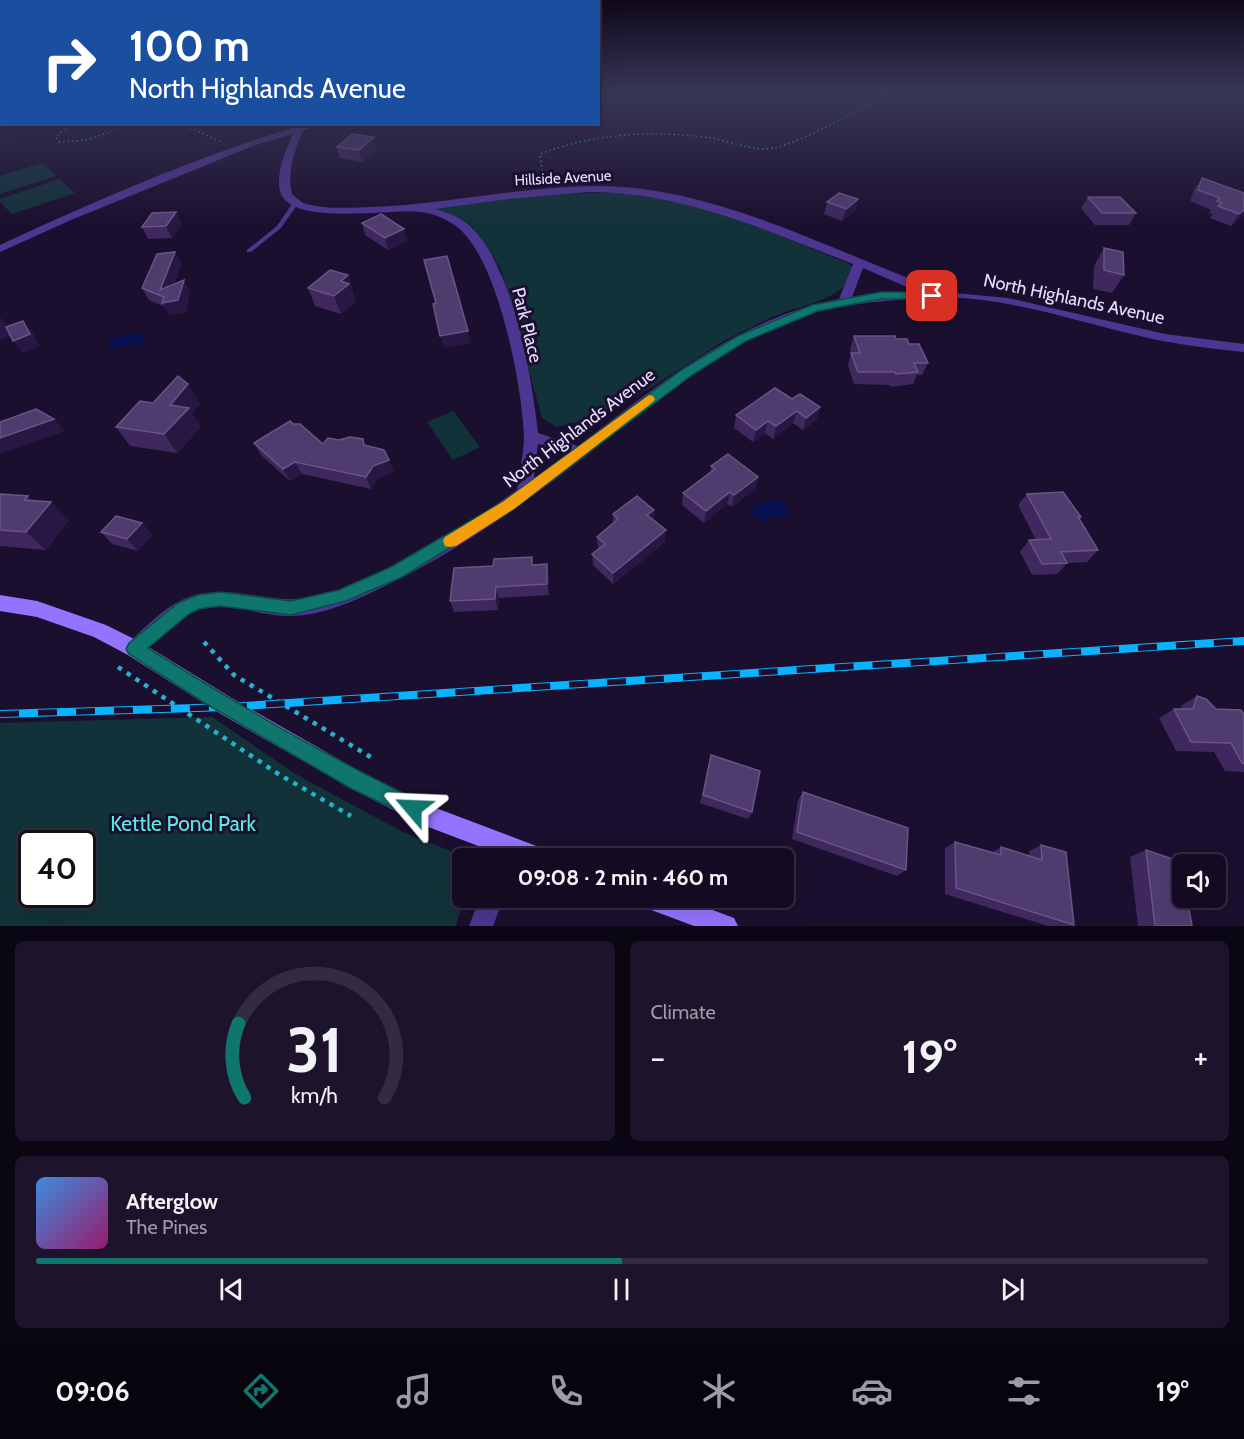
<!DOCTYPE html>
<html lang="en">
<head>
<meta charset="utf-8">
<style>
  body { margin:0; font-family:Cabin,sans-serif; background:#1d142b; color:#f1f3f6; height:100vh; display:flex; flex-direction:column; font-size:22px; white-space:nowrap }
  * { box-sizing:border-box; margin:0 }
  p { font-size:20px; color:#9d9ba6 }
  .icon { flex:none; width:33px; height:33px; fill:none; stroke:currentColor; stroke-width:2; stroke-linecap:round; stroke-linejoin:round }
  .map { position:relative; height:926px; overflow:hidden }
  .sheet { display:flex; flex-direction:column; gap:15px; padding:15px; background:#0b0613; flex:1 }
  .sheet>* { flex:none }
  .hud { position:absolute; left:0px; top:0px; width:600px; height:126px; box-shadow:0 6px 24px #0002,0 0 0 2px #332b41; background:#1a4fa0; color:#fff; overflow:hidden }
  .controls { position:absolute; left:1172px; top:854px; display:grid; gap:12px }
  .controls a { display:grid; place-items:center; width:54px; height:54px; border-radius:9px; background:#140b23; box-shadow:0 6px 24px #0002,0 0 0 2px #332b41; font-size:30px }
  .speed { position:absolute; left:18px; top:830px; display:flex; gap:12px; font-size:30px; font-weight:700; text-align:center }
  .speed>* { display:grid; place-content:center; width:78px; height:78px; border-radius:50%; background:#140b23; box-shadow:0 6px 24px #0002,0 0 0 2px #332b41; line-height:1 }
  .speed .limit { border:3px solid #111; border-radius:9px; background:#fff; color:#111 }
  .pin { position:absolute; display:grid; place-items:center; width:51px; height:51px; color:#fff; margin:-26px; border-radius:12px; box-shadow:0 3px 9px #0006 }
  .me { position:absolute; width:66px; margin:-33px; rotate:296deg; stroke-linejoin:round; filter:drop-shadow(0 0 4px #0008) }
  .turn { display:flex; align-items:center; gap:21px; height:126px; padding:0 30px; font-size:27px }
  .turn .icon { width:78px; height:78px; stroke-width:2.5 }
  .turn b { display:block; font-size:42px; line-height:51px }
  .big { font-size:45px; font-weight:700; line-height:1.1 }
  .sheet .card { flex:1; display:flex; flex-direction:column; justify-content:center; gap:9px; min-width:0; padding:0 21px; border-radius:9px; background:#1d142b }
  .sheet .dial { align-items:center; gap:0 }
  .dial svg { height:156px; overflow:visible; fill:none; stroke:#332b41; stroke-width:7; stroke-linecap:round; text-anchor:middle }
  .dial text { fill:#f1f3f6; stroke:none }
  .song { display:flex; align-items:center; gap:18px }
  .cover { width:72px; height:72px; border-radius:9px; background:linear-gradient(135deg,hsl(210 70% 55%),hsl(320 70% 35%)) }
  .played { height:6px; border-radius:3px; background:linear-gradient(90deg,#0f766e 50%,#332b41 50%) }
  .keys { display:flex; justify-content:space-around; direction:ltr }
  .heat { display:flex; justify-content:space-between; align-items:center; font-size:33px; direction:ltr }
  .sheet .tiles { flex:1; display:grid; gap:15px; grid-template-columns:1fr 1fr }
  .card:last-child { grid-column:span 2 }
  .trip { position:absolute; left:452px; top:848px; width:342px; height:60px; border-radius:9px; background:#140b23; box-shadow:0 6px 24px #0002,0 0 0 2px #332b41; font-weight:700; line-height:60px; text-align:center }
  .tabs { display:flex; height:96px; justify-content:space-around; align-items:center; background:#08040e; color:#9d9ba6 }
  .tabs .icon { width:42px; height:42px }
  .tabs .on { color:#0f766e }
  .tabs b { font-size:27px; color:#f1f3f6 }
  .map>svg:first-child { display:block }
</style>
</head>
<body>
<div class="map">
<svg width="1244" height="926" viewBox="0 0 1244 926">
  <rect width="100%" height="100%" fill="#1b0f2f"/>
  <g fill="#123239" fill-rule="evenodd">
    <polygon points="42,163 56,176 0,194 0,176"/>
    <polygon points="59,179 75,193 12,214 0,202 0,199"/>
    <path d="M 620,192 L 698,206 L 777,234 L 847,263 L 852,266 C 849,274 848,285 840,290 C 821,304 787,309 764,321 C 749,329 733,335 719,344 C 667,377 618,414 557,427 L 542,418 L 501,269 L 472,226 L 454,215 L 429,209 L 524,196 Z"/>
    <polygon points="453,411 480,447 453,460 427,422"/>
    <path d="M 212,717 L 297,775 L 401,831 L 448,850 L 458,857 L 462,863 L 462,897 L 464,897 L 456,926 L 0,926 L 0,723 ZM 32,843 L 82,843 L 82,894 L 32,894 Z"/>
  </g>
  <g fill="#061251">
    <polygon points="145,332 143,343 108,349 111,338"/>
    <polygon points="783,500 789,515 769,518 764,522 752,516 754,514 751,512 759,504"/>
  </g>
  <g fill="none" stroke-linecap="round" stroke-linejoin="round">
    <g stroke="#25b2ca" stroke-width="1.5" stroke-dasharray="1.5 3" stroke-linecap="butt">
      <polyline points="78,124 62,131 56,137 59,142 87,140 132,124"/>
      <polyline points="182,124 223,143"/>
      <path d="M 543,180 L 540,154 C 595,133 653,130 711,138 C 730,141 754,152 774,148 C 799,143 863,109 884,93"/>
    </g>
    <g stroke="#25b2ca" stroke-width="4.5" stroke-dasharray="4.5 6" stroke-linecap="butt">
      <polyline points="204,642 234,675 374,759"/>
      <polyline points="118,667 280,775 351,816"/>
    </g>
    <polygon fill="#4d3691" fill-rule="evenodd" points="296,200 299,202 281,228 251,252 247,252 247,250 277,226 294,201"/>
    <g fill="#4d3691" fill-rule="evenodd">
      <path d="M 305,124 L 320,124 L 303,131 C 294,151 287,171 292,194 C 296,197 301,203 307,204 C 323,209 353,208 370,207 C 444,205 517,187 592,186 C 702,184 813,241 913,280 L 933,291 L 1008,298 L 1165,334 L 1244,344 L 1244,352 C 1207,348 1171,344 1136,335 C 1075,321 1000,295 938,298 C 886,300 838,303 789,321 C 715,348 653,403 591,452 C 529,500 464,547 393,582 C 361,598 325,616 289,616 C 260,616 228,601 198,610 C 176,617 158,640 142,655 L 135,658 L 128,655 L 126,649 L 128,643 C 145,628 161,610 182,600 C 225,579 271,607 316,597 C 383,581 461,529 517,490 C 519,472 524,454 524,436 C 522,385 497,251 453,224 C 443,218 430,212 419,212 C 390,209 299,225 282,196 C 273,178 286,150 293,134 L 258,144 L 71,220 L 0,252 L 0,245 C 99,199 201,155 305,124 ZM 589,192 C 683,192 767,231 853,264 L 839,299 C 737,319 658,385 578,446 L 538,433 C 532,376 514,275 475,231 C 465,219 450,213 435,209 L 508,199 ZM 863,268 L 916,291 L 852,297 ZM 538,444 L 568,454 L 534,478 Z"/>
      <polygon points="480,897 504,897 493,926 469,926"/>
    </g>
    <g fill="#9474ff" fill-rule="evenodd">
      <polygon points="0,595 37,601 106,625 142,643 235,700 366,775 436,808 547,850 550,858 510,858 423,825 352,789 221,714 128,655 94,637 37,617 0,611"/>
      <polygon points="634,897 678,897 734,918 738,926 694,926 638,905"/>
    </g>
    <g stroke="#09b3ff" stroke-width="8">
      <polyline id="rail" points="0,714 228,707 1244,641"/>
    </g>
    <use href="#rail" stroke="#1b0f2f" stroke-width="6" stroke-dasharray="19" stroke-linecap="butt"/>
  </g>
  <g fill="#3e285d">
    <polygon points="374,137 377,148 362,162 340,158 337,147"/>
    <polygon points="1202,178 1244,214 1231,226 1210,218 1213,214 1209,213 1211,210 1190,201 1194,190"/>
    <polygon points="1088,197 1136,213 1129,225 1095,225 1081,208"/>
    <polygon points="858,199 855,211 842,221 824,214 827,202"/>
    <polygon points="176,212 182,224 172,238 148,239 142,227"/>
    <polygon points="362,223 404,229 407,241 388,250 365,235"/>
    <polygon points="1104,248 1124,275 1112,293 1093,289 1094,266"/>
    <polygon points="175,252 181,264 174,284 190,292 185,313 170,315 165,307 149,300 142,288"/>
    <polygon points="348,275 356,302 341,314 315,306 308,288"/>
    <polygon points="854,336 896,339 909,344 928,363 922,375 917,375 913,384 891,387 890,385 854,384 848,365 851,353 850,349"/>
    <polygon points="775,388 817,420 803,430 793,423 773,439 765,433 753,442 734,428 736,415"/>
    <polygon points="153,403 200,403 192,413 201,427 177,453 130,446 116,427"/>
    <polygon points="293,424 323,444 363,439 365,446 394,472 378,478 371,489 302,474 290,481 261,455 254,443"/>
    <polygon points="711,466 758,477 755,489 732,507 727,504 704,523 682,505 683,493 710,472"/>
    <polygon points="0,494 32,500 69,520 46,550 0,546"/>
    <polygon points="1027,494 1081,517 1080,519 1098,550 1087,562 1067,563 1057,574 1032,575 1020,552 1029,540 1036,540 1018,505"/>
    <polygon points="654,510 653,520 665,542 613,584 593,565 592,554 598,549 597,537 613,523 613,514"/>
    <polygon points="142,523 152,535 138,551 112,544 101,532"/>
    <polygon points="547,564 549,576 549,595 499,598 498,610 454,612 450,601 534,565"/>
    <polygon points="1197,696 1216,709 1244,714 1244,772 1225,771 1214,752 1176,751 1159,718 1174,709 1181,709 1182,705"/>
    <polygon points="711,755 752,812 748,819 700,803"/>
    <polygon points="803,792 906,870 897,876 792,839 798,800"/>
    <polygon points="955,842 991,853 1001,847 1029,855 1029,851 1041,845 1074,925 1070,926 1048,926 945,894 945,848"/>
    <polygon points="1146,850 1182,897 1208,897 1209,901 1191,906 1189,905 1192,926 1138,926 1130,857"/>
  </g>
  <g fill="#281643">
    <polygon points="374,137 377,148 362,162 359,150"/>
    <polygon points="858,199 855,211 842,221 846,209"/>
    <polygon points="1244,210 1244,214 1231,226 1239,214"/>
    <polygon points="176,212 182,224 172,238 166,226"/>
    <polygon points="404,229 407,241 388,250 385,238"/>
    <polygon points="175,252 181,264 167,302 184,280 190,292 185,313 170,315 162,303 167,302 160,290"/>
    <polygon points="348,275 356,302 341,314 334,296 341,281"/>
    <polygon points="0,317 4,322 11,336 0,340"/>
    <polygon points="23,321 33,333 40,346 23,353 13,341"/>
    <polygon points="468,331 471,343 444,348 440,336"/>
    <polygon points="188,384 200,403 192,413 201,427 177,453 164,434 170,405"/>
    <polygon points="820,407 817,420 803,430 806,418"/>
    <polygon points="797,411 793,423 773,439 776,426"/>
    <polygon points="54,419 65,431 0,454 0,438"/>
    <polygon points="768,421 765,433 753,442 756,430"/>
    <polygon points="389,460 394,472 378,478 371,489 366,477 373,466"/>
    <polygon points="295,462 302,474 290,481 283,469"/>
    <polygon points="758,477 755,489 732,507 734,495"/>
    <polygon points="730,492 727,504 704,523 706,511"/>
    <polygon points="28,496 43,511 51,502 69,520 46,550 26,532 25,500"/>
    <polygon points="654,510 653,522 647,515"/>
    <polygon points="142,523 152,535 138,551 127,539"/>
    <polygon points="666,530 665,542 613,584 613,573"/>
    <polygon points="547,564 549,576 549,595 547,584"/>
    <polygon points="496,587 499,598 498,610 495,599"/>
  </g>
  <g fill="#503b6f" stroke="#685485" stroke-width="1.5">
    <polygon points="352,134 374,137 359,150 337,147"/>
    <polygon points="1202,178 1244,193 1244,210 1239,214 1218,206 1222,203 1217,201 1220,198 1198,190"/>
    <polygon points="839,193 858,199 846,209 827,202"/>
    <polygon points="1088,197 1120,197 1136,213 1102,213"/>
    <polygon points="176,212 166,226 142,227 152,213"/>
    <polygon points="381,214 404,229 385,238 362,223"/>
    <polygon points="1104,248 1123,252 1124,275 1104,270"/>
    <polygon points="175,252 160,290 184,280 178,300 162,303 164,297 142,288 157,254"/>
    <polygon points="447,256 468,331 440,336 433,304 436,303 424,260"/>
    <polygon points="330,270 348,275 341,281 349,284 334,296 308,288"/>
    <polygon points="23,321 30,334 13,341 6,327"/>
    <polygon points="854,336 895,336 896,339 907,339 909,344 919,344 928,363 914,363 918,372 896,374 895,372 858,372 851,353 860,353"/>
    <polygon points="178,376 188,384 170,405 189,408 164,434 116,427 140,401 153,403"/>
    <polygon points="775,388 792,399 800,394 820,407 806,418 797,411 776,426 768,421 756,430 736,415"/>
    <polygon points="36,409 54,419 0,438 0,422"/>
    <polygon points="290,421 293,424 300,424 323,444 328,438 339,440 350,437 363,439 364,445 384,450 389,460 373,466 366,477 295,462 283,469 254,443"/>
    <polygon points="728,454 758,477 734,495 730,492 706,511 683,493 715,469 711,466"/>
    <polygon points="1063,492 1081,517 1078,517 1098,550 1061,552 1067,563 1042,564 1029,540 1051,539 1027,494"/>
    <polygon points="0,494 28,496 25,500 51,502 26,532 0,530"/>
    <polygon points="637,496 654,510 647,515 666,530 613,573 592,554 605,544 597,537 618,519 613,514"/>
    <polygon points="116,516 142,523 127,539 101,532"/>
    <polygon points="532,557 532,565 547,564 547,584 496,587 495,599 450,601 454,568 493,566 494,559"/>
    <polygon points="1197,696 1206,699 1216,709 1241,710 1244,714 1244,763 1242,763 1231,743 1191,742 1174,709 1193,709"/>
    <polygon points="711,755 760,771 752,812 703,795"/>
    <polygon points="803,792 908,828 906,870 797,832"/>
    <polygon points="955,842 1001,855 1001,847 1042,860 1041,845 1066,852 1074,925 956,888"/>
    <polygon points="1146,850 1187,864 1182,864 1182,897 1187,897 1192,926 1155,926"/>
    <polygon points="1197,897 1208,897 1209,901"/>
  </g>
  <linearGradient id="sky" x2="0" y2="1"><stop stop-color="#0f081a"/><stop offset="0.42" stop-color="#393758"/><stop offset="1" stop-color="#393758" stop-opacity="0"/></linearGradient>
  <rect width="1244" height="222" fill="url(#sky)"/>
  <path fill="#0f766e" stroke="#0a4d48" stroke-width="1.5" d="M 881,292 L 932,292 L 937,296 L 932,299 L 881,299 L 818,311 L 746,341 L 692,375 L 514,509 L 402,577 L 346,601 L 291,615 L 220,606 L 199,609 L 189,614 L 148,648 C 236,703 326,757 420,801 L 423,808 L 420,815 L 413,818 L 352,789 L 203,702 L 129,654 L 126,649 L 129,643 L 178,603 L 198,595 L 220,592 L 291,601 L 339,590 L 391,567 L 504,501 L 683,369 L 738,336 L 812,305 Z"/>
  <polygon fill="#f59e0b" points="649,395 653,396 655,399 653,402 514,509 456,546 450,547 445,546 443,541 445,537 504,501"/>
  <g text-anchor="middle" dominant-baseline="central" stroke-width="6" stroke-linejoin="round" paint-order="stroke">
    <g font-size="15" fill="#e8ddff" stroke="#1b0f2f">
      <text transform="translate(563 178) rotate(-3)">Hillside Avenue</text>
    </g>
    <g font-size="18" fill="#e8ddff" stroke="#1b0f2f">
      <text transform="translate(1074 299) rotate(12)">North Highlands Avenue</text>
      <text transform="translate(527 325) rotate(76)">Park Place</text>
      <text transform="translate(579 428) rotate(-37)">North Highlands Avenue</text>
    </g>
    <g font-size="21" fill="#5debe5" stroke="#1b0f2f">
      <text x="183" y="823">Kettle Pond Park</text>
    </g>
  </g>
</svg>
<div class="controls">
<a><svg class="icon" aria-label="sound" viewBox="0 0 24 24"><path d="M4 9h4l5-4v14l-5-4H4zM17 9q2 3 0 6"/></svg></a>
</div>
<div class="speed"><div class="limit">40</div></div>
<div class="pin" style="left:932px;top:296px;background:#d93025"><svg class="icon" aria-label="arrive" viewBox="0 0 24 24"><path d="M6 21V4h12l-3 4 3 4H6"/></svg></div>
<svg class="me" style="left:413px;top:808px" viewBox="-20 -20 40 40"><path d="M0-17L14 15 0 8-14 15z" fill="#0f766e" stroke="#fff" stroke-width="4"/></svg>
<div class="trip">09:08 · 2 min · 460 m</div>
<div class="hud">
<div class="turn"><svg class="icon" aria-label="right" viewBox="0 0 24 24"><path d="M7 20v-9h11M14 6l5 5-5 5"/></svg><div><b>100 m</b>North Highlands Avenue</div></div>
</div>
</div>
<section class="sheet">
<div class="tiles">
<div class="card dial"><svg viewBox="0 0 100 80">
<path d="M14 69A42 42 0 1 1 86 69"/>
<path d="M14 69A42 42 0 0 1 11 31" stroke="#0f766e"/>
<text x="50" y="56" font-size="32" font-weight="700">31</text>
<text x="50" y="72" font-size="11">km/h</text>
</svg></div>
<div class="card"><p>Climate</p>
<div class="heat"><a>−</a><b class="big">19°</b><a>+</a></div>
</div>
<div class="card">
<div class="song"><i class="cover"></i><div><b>Afterglow</b><p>The Pines</p></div></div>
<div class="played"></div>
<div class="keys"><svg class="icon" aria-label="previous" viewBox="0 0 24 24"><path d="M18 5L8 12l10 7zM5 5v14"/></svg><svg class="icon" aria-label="pause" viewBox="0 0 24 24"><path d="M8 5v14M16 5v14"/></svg><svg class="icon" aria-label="next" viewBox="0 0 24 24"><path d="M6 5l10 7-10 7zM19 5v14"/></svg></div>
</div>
</div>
</section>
<nav class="tabs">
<b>09:06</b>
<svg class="icon on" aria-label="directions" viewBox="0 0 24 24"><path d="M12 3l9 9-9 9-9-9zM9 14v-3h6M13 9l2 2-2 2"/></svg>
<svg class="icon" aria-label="music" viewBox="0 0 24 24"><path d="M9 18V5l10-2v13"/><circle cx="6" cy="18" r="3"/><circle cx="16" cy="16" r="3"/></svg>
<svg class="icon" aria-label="phone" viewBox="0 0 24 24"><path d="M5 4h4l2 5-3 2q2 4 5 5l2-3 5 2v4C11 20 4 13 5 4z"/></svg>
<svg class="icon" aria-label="climate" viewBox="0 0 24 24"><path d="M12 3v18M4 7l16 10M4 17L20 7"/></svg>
<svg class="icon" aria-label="car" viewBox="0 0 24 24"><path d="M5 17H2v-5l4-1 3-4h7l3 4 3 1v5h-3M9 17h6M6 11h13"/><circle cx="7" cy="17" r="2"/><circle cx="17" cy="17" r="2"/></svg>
<svg class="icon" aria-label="filters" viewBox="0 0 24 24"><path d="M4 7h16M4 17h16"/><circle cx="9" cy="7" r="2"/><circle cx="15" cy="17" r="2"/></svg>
<b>19°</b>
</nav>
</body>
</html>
